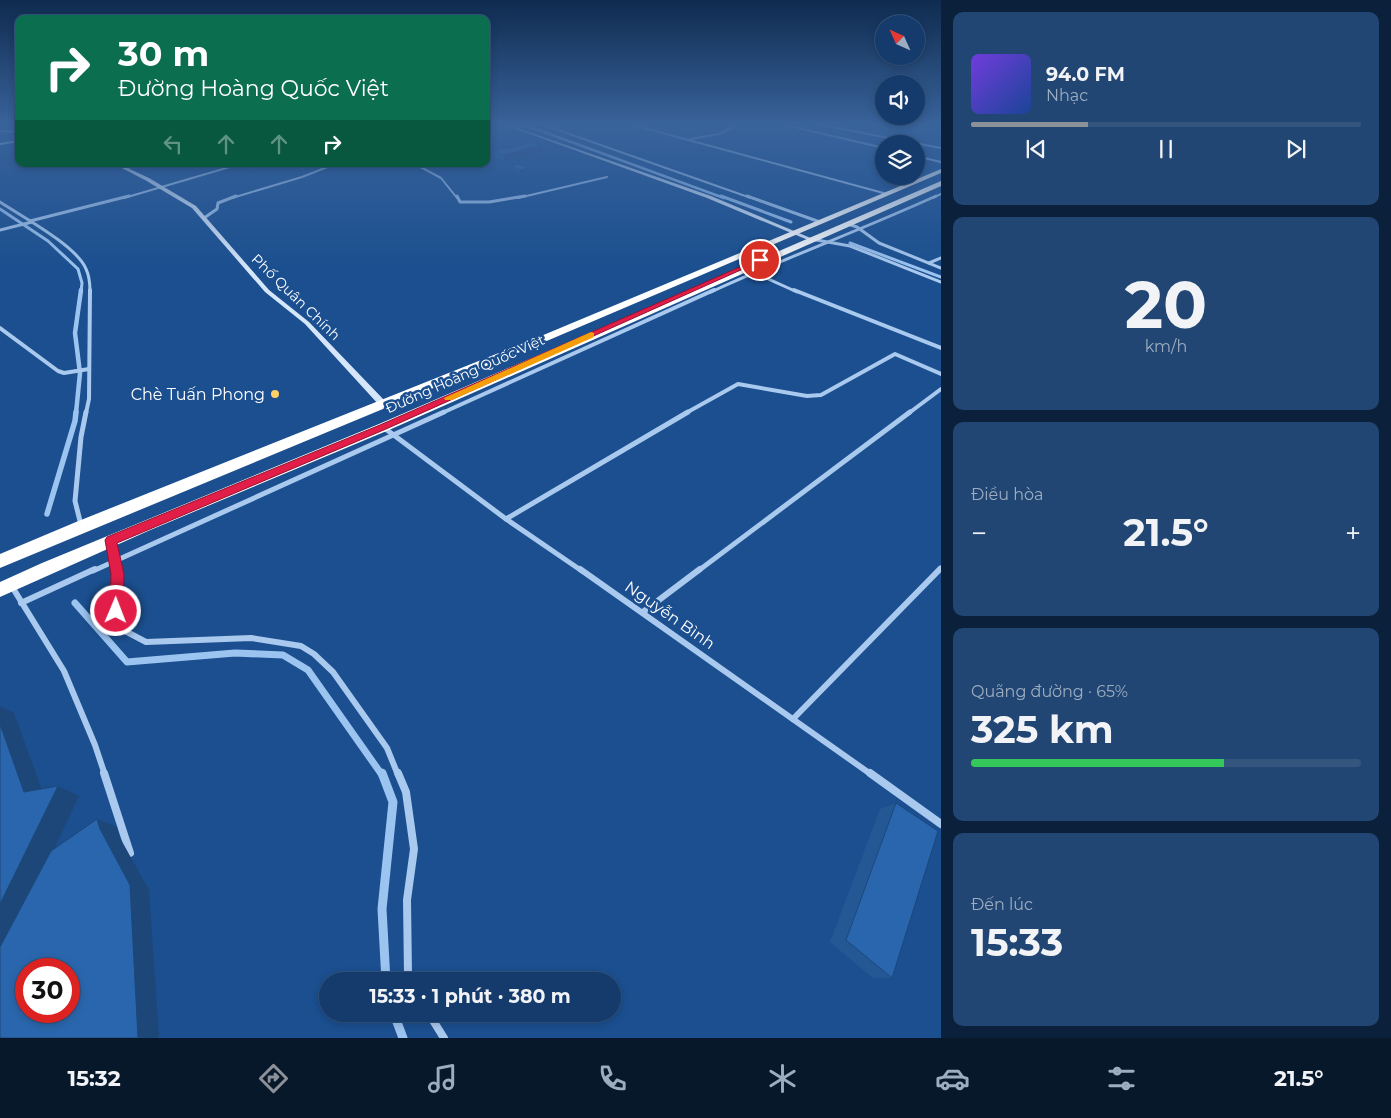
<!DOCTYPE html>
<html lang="vi">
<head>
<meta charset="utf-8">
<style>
  body { margin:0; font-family:Montserrat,sans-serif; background:#214673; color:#f1f3f6; height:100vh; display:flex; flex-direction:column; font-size:19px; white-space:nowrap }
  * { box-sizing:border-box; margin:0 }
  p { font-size:16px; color:#9dadc1 }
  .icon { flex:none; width:28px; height:28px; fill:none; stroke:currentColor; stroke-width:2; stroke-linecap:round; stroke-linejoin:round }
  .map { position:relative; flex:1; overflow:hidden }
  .side { display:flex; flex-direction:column; gap:12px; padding:12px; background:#0b203b; width:450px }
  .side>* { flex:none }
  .guide { position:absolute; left:15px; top:15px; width:475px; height:152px; border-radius:10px; box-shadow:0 2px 8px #0003,0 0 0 1px #33557e; background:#0b6e4f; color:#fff; overflow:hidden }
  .needle { width:32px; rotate:315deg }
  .controls { position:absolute; left:875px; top:15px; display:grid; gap:10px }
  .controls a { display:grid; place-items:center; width:50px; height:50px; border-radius:50%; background:#143b6b; box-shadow:0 2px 8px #0003,0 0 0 1px #33557e; font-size:25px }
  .speed { position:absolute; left:15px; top:958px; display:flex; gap:10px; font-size:25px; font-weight:700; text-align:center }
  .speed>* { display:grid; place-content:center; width:65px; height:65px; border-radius:50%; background:#143b6b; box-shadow:0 2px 8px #0003,0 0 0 1px #33557e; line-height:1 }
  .speed .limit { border:8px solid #d22; background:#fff; color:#111 }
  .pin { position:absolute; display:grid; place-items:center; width:42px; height:42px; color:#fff; margin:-21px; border:2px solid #fff; border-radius:50%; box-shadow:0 1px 5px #0007 }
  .me { position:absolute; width:55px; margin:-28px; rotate:1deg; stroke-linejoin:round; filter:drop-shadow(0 0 4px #0008) }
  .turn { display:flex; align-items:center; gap:18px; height:105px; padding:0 20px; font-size:22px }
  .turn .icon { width:65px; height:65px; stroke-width:2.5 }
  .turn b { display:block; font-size:35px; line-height:42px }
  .lanes { display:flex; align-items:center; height:48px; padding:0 20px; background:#0003; justify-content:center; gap:25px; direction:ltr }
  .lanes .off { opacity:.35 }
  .big { font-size:38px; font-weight:700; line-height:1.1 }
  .side .card { flex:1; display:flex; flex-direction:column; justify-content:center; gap:8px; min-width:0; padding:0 18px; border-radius:10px; background:#214673 }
  .side .dial { align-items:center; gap:0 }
  .dial b { font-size:65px; line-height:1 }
  .song { display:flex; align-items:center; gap:15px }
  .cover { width:60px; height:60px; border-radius:8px; background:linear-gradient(135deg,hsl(260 70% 55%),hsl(220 70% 35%)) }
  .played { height:5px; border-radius:2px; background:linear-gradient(90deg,#8c9099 30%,#33557e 30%) }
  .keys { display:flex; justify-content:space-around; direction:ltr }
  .heat { display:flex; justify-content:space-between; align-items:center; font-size:28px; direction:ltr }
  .charge { height:8px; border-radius:4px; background:linear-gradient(90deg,#34c759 65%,#33557e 0) }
  .trip { position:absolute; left:319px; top:972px; width:302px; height:50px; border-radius:25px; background:#143b6b; box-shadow:0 2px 8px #0003,0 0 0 1px #33557e; font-weight:700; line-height:50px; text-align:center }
  .tabs { display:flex; height:80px; justify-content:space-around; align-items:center; background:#08182b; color:#9dadc1 }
  .tabs .icon { width:35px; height:35px }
  .tabs .selected { color:#8c9099 }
  .tabs b { font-size:22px; color:#f1f3f6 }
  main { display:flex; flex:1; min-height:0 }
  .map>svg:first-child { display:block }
</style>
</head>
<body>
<main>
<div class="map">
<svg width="941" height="1038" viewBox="0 0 941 1038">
  <rect width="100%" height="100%" fill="#1b4f8f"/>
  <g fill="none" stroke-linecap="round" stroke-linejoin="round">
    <polyline stroke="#9cc4f0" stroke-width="2.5" points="525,125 724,198"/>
    <g stroke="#9cc4f0" stroke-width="3">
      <polyline points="721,196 791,222"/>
      <polyline points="0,209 48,241 78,269 82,283 81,292"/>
      <polyline points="850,243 941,277"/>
    </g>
    <polyline stroke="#9cc4f0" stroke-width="4.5" points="76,413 80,373 75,333 81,290"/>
    <polyline stroke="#9cc4f0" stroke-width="5.5" points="47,514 75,421 76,412"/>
    <polyline stroke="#9cc4f0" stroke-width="7" points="75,603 127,662 235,653 283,655 308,670 382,775"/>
    <g stroke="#9cc4f0" stroke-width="9">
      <polyline points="382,773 393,802 382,909 386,981"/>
      <polyline points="394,1014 403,1038"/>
    </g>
    <g stroke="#a9c9ee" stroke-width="2">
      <polyline points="19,125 17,126 19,128"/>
      <polyline points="544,125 751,198"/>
      <polyline points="633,125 887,194"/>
      <polyline points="785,125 884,148"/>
      <polyline points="821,125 941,148"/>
      <polyline points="0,131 19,132"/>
      <polyline points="690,139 719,134 734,127"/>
      <polyline points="916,156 941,162"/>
      <polyline points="415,164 441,178 457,198"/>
      <polyline points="127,168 144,164"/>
      <polyline points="124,198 240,164"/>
      <polyline points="232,198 302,177 335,164"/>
      <polyline points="518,198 607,177"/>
      <polyline points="933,198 941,194"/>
    </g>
    <g stroke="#a9c9ee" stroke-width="3">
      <polyline points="457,196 460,202 489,202 525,196"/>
      <polyline points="747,196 820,222"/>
      <path d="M 0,202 C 21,216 77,246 86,269 C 89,275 90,285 90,292"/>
      <polyline points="204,218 217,209 218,203 236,196"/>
      <polyline points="30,221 129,196"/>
      <polyline points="848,224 857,227 879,243 941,268"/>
      <polyline points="0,230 32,222"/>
      <polyline points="811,239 850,246 941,282"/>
      <polyline points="929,263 941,258"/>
      <polyline points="753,272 797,292"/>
      <path d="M 711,292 C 785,258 861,230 936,196"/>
    </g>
    <g stroke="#a9c9ee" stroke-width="4">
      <polyline points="794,290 941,348"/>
      <polyline points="0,328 58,371 64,373 89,369"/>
      <polyline points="86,413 89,399 90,290"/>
      <polyline points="442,413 714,290"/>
      <polyline points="686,413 738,384 807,396 821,395 895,354 941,374"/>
      <polyline points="909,413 941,389"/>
    </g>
    <g stroke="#a9c9ee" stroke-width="5">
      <polyline points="383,427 506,519 582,571"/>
      <polyline points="506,519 688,412"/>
      <polyline points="81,525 75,501 81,437 86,412"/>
      <polyline points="111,541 116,571"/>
      <polyline points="93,571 444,412"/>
      <polyline points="698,571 910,412"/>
      <polyline points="938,571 941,568"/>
    </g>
    <g stroke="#a9c9ee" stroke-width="6">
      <polyline points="116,569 116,611 127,632 146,642 251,638 301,646 314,654 333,672 387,748 398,775"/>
      <polyline points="580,569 872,775"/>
      <polyline points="11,585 64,671 95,745 105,775"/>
      <polyline points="21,603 95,569"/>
      <polyline points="643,612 700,569"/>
      <polyline points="793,719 940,569"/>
    </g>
    <g stroke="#a9c9ee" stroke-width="8">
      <polyline points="104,773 130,853"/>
      <polyline points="398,773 406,792 414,849 407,900 408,975 412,981"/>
      <polyline points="870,773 941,824"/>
      <polyline points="429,1014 444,1038"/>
    </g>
    <g fill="#d6e6fa" fill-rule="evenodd">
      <polygon points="505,125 509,125 711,196 813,239 808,240 707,198"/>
      <polygon points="19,140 19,142 0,145 0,143"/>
      <polygon points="114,164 119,164 149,178 196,206 269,290 309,322 385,401 385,405 379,405 305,324 265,292 192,208 145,180"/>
    </g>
    <g fill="#fff" fill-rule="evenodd">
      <polygon points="941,169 941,173 549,340 0,568 0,554 76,522 541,336"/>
      <polygon points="941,181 941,186 389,430 148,531 0,597 0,582 42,563 379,424"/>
    </g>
  </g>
  <g fill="#245895">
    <polygon points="495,151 541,152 504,161 495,157"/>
    <polygon points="511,166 528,168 527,171 520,173 511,169"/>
    <polygon points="896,803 892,978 873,978 830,942 880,809"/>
  </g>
  <g fill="#1d4779">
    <polygon points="541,145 541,152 504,161 504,155"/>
    <polygon points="528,168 527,171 520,173 520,170"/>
    <polygon points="0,706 14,713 46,801 24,792 0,724"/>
    <polygon points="58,786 79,796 0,964 0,904"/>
    <polygon points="97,819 117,827 119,836 149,890 159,1035 158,1038 138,1038"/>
  </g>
  <g fill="#2a66ad" stroke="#1d4779" fill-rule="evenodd">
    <polygon points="532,142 541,145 504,155 495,151"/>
    <polygon points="518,164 528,168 520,170 511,166"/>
    <polygon points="0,724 24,792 58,786 0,904"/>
    <polygon points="896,803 938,831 892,978 846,940"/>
    <path d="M 97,819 L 100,829 L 130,885 L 138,1038 L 0,1038 L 0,947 L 51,851 ZM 26,969 L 69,969 L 69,1011 L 26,1011 Z"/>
  </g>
  <linearGradient id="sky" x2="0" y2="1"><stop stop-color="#0f2b4f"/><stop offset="0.46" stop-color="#39639b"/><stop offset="1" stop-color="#39639b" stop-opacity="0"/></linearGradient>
  <rect width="941" height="270" fill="url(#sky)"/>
  <polygon fill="#e11d48" stroke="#92132f" points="758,259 763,260 386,429 117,543 124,574 123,611 121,615 116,616 112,615 110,611 111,574 105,540 107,537 380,425"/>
  <polygon fill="#f59e0b" points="591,332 594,333 594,337 452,400 445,400 444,398"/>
  <circle fill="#ffd166" stroke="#1b4f8f" stroke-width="2" cx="275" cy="394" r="5"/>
  <g text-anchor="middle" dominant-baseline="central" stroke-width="5" stroke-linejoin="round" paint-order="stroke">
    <g font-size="14" fill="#fff" stroke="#1b4f8f">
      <text transform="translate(296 297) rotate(44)">Phố Quân Chính</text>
      <text transform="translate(465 374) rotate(-24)">Đường Hoàng Quốc Việt</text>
    </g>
    <g font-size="16" fill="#fff" stroke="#1b4f8f" text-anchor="end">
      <text x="265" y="394">Chè Tuấn Phong</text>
    </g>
    <g font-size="16" fill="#fff" stroke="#1b4f8f">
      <text transform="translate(670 615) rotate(35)">Nguyễn Bình</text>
    </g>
  </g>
</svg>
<div class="controls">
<a><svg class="needle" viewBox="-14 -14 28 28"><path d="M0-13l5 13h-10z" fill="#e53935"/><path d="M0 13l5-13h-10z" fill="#9dadc1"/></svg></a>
<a><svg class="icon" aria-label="sound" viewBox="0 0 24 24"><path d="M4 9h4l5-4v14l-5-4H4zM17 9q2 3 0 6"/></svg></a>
<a><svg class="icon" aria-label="layers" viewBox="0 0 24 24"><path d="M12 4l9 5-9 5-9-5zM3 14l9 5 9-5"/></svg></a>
</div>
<div class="speed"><div class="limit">30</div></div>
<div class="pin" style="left:760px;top:260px;background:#d93025"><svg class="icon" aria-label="arrive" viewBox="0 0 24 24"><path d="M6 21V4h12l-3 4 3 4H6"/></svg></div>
<svg class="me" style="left:116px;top:611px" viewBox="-20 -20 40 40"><circle r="17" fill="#e11d48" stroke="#fff" stroke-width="3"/><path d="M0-11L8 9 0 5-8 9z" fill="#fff"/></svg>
<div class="trip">15:33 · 1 phút · 380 m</div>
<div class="guide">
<div class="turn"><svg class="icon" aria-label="right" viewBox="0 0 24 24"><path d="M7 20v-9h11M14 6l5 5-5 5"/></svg><div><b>30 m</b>Đường Hoàng Quốc Việt</div></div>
<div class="lanes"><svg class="icon off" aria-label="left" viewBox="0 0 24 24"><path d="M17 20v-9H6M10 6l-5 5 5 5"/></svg><svg class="icon off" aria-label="ahead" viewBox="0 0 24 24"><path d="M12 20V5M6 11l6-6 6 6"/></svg><svg class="icon off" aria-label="ahead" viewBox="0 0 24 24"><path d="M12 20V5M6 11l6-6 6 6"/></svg><svg class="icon" aria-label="right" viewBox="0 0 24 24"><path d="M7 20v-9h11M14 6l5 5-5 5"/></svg></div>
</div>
</div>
<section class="side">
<div class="card">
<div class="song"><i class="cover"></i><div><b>94.0 FM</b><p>Nhạc</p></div></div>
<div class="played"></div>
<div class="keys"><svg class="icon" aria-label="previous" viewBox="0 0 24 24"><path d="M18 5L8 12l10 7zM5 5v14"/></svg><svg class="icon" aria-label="pause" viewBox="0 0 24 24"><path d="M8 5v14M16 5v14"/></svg><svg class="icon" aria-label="next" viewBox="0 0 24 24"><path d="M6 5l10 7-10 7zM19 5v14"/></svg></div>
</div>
<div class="card dial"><b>20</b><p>km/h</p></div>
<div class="card"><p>Điều hòa</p>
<div class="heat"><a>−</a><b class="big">21.5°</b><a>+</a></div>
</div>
<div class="card"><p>Quãng đường · 65%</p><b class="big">325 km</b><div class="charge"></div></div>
<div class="card"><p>Đến lúc</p><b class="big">15:33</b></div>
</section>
</main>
<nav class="tabs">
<b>15:32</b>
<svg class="icon selected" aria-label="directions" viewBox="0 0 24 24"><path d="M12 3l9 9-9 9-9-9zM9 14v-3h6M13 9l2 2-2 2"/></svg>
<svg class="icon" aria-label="music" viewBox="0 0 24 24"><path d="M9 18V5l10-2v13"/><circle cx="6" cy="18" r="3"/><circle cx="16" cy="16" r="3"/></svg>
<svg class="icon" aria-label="phone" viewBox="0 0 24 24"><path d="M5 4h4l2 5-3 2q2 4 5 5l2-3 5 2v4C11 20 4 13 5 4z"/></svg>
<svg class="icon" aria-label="climate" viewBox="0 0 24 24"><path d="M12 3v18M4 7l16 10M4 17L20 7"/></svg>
<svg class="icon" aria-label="car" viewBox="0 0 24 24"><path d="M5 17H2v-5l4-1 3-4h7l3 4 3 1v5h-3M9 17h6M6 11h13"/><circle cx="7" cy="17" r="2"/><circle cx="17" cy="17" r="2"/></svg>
<svg class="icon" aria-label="filters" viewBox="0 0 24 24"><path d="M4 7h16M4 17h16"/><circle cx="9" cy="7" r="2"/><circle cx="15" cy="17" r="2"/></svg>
<b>21.5°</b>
</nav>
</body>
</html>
